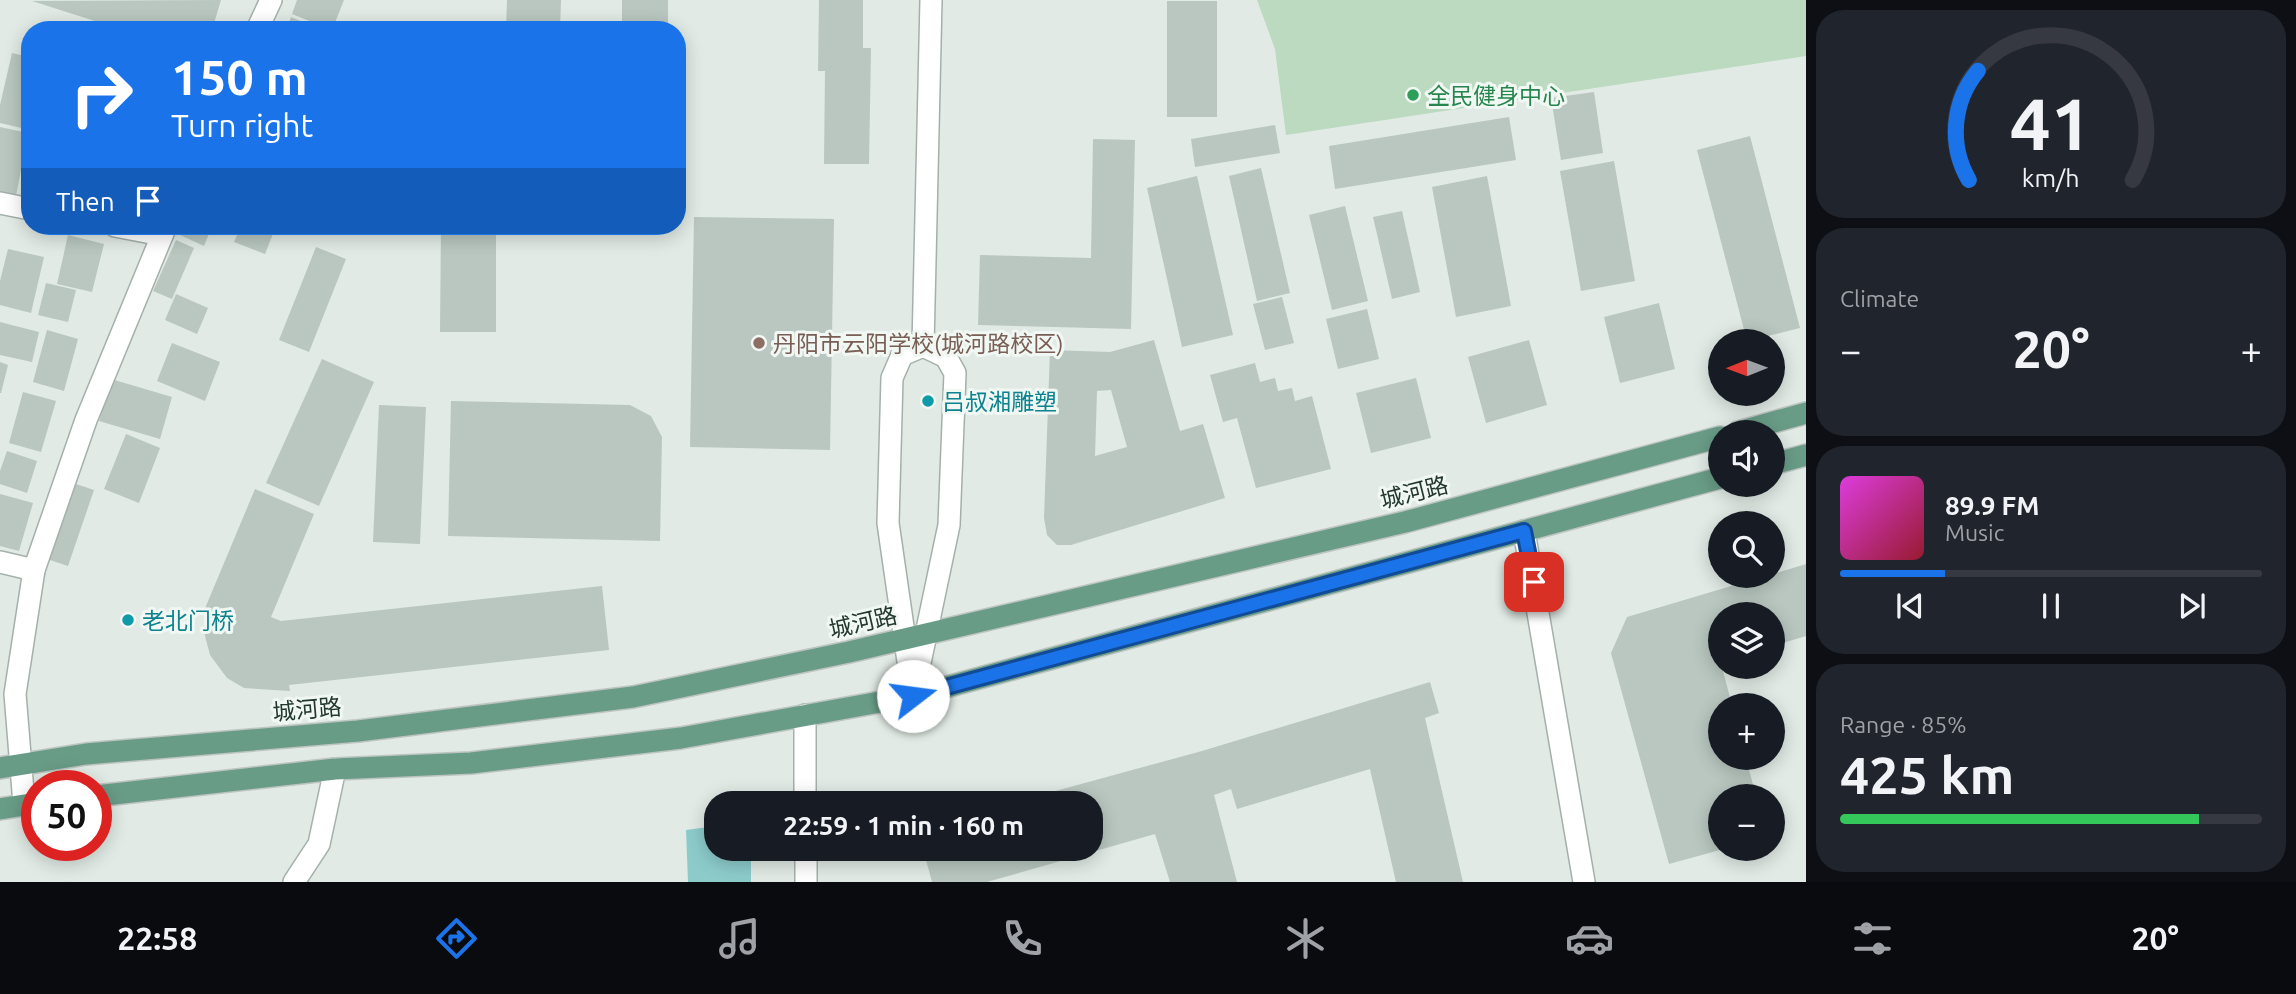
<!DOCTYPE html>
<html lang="en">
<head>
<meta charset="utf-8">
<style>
  body { margin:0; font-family:Ubuntu,"Noto Sans SC",sans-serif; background:#20242c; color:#f1f3f6; height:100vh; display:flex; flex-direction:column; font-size:26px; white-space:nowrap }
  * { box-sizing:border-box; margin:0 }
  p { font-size:23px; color:#9ea1a6 }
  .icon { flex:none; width:38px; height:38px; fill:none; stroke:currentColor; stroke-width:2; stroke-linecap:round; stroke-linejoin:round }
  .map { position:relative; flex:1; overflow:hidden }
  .panel { display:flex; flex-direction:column; gap:10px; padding:10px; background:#0d0f14; width:490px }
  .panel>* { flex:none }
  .hud { position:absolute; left:21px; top:21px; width:665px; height:214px; border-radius:28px; box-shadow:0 4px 18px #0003; background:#1a73e8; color:#fff; overflow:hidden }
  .needle { width:46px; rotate:269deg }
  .tools { position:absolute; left:1708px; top:329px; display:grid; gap:14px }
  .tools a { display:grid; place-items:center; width:77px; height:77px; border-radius:50%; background:#171b24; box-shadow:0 4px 18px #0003; font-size:35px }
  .speed { position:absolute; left:21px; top:770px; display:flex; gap:14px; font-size:35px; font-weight:700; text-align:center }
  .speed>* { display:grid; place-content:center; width:91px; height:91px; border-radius:50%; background:#171b24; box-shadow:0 4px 18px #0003; line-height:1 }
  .speed .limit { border:10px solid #d22; background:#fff; color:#111 }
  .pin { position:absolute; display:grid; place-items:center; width:60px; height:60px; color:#fff; margin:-30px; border-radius:14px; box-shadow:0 4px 10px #0006 }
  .me { position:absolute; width:77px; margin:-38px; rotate:75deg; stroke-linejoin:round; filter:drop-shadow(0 0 5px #0008) }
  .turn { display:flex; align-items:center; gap:24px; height:147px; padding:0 35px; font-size:32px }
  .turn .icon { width:91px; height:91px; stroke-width:2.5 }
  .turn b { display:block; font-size:49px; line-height:60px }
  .then { display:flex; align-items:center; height:66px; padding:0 35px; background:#0003; gap:14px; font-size:26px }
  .big { font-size:52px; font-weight:600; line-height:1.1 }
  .panel .tile { flex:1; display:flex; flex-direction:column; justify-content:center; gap:10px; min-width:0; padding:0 24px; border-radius:28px; background:#20242c }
  .panel .dial { align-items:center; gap:0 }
  .dial svg { height:182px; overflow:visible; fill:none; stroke:#363941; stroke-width:7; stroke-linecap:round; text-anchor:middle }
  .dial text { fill:#f1f3f6; stroke:none }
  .song { display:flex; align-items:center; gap:21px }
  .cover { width:84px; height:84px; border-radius:10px; background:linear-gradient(135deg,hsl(300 70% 55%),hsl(350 70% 35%)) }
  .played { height:7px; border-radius:4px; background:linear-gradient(90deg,#1a73e8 25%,#363941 25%) }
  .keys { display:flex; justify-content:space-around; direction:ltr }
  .heat { display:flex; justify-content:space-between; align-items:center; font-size:38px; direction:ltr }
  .charge { height:10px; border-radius:5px; background:linear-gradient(90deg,#34c759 85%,#363941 0) }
  .trip { position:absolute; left:704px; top:791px; width:399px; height:70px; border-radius:28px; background:#171b24; box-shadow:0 4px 18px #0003; font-weight:600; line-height:70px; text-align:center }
  .tab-bar { display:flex; height:112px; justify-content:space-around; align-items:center; background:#090b0e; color:#9ea1a6 }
  .tab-bar .icon { width:49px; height:49px }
  .tab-bar .selected { color:#1a73e8 }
  .tab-bar b { font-size:32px; color:#f1f3f6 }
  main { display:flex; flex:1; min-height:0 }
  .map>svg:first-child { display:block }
</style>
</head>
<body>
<main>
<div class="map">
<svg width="1806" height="882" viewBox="0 0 1806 882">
  <rect width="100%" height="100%" fill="#e1eae5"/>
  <polygon fill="#bbdabf" points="1257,0 1806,0 1806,56 1286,135 1275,49"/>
  <polygon fill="#8dcbcb" points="716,826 716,849 751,849 751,882 688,882 686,830"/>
  <g fill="#b9c7c0" fill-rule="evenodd">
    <polygon points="221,0 212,30 123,30 32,1"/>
    <polygon points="297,0 344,0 332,30 292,14"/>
    <polygon points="507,0 561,0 560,30 506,30"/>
    <rect x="622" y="0" width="46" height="30"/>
    <polygon points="819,0 863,0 863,48 871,48 869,164 824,164 825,71 818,71"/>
    <rect x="1167" y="1" width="50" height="116"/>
    <polygon points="291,17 322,30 286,30"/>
    <polygon points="12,53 30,57 30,130 0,123 0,105"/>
    <polygon points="1594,92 1603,153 1561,160 1551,98"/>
    <polygon points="1509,117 1516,160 1335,189 1329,146"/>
    <polygon points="1275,125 1280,153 1195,167 1191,139"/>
    <polygon points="0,127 28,133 16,196 0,193"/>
    <polygon points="1750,136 1800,328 1747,341 1697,150"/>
    <polygon points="1093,139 1135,140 1131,329 978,325 980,255 1091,258"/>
    <polygon points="1614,161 1635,281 1581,291 1560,171"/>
    <polygon points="1261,168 1290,293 1257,301 1229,176"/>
    <polygon points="1197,176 1233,335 1182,347 1147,188"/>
    <polygon points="1487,176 1511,306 1456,317 1432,187"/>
    <polygon points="1345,206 1368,301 1332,310 1309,215"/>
    <polygon points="1402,211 1420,292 1392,299 1373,217"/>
    <polygon points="694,217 834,219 830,450 690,447"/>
    <polygon points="184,226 212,226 204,246 180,235"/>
    <polygon points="241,226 276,226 265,254 234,242"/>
    <polygon points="441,226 496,226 496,332 440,332"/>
    <polygon points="68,235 104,244 92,292 57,284"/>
    <polygon points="176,240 194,248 172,299 153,291"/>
    <polygon points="316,247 346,259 309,352 279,340"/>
    <polygon points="8,249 44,257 31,313 0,305 0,281"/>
    <polygon points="46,283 76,290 68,322 38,315"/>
    <polygon points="176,294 208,308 197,334 165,320"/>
    <polygon points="1282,297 1294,343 1265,350 1253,304"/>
    <polygon points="1659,303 1675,369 1620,383 1604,317"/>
    <polygon points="1367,309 1379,359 1338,369 1326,319"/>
    <polygon points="0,322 39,332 32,362 0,355"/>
    <polygon points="47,330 78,339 64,391 33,382"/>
    <path d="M 1154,340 L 1180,431 L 1203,424 L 1225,498 L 1071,545 L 1057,545 L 1047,535 L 1044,518 L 1050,350 L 1110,352 ZM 1111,390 L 1127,447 L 1095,456 L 1097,391 Z"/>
    <polygon points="1529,340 1547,405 1486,423 1468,357"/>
    <polygon points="172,343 220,362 205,401 157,381"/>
    <polygon points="322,359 374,382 319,506 266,483"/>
    <polygon points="0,362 8,365 1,393 0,393"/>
    <polygon points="1255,363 1260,382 1275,378 1278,391 1292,388 1295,401 1312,396 1331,469 1256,488 1237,418 1223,422 1210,375"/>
    <polygon points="1416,378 1431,438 1371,453 1356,393"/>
    <polygon points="111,379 172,397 160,439 99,421"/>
    <polygon points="23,392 56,401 41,452 9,443"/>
    <polygon points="451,401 630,405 651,416 662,437 660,541 448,536"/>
    <polygon points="379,405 426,407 420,544 373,542"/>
    <polygon points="126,434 160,448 139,503 104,489"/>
    <polygon points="7,451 37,461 27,493 0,484 0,471"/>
    <polygon points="73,483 94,490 68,566 47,559"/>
    <polygon points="255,489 314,514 271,617 281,621 602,586 609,650 289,685 290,691 244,688 227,678 210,655 204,632 206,606"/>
    <polygon points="0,494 33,503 19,551 0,546"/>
    <polygon points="1806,564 1806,636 1773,646 1773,614 1720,614 1720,635 1714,637 1732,705 1720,705 1720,758 1746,758 1756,796 1720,796 1720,850 1669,864 1611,653 1627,617 1765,576 1773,576 1773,574"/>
    <polygon points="1430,682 1439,713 1425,718 1463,882 1396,882 1370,769 1237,809 1231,789 1214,795 1237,882 1170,882 1155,834 987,882 932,882 923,849 1090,849 1090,803 1015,802 1202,751"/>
  </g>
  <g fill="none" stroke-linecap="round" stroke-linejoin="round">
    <g stroke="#a4b1ab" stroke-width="24">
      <g id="minor">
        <polyline points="257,30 271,0"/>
        <polyline points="0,203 30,209"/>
        <polyline points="115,226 162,235"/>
        <polygon points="923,346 946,357 955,373 949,525 913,696 888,523 892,378 902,355"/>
        <polyline points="923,346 931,0"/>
        <polyline points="1524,531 1584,882"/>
        <polyline points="0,562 34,570"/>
        <polyline points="805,715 805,803"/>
        <polyline points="24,804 15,694 34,570 86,420 166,226"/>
        <polyline points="806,849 806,882"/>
        <polyline points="294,882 319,844 335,769"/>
      </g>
    </g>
    <g stroke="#bdc4c1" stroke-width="24">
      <g id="major">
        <polyline points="1738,432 1806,413"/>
        <polyline points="1773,464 1806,455"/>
        <polyline points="0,768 86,754 358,731 633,697 849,652 1405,522 1720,437"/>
        <polyline points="96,796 335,769 471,763 681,738 913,696 1720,478"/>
        <polyline points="0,809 37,803"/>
      </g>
    </g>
    <use href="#minor" stroke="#fff" stroke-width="21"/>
    <use href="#major" stroke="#699c87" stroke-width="21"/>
  </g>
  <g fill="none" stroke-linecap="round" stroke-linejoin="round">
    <g stroke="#114b97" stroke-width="18">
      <polyline id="route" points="913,696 1524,531 1534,582"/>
    </g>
    <use href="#route" stroke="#1a73e8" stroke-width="12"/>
  </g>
  <circle fill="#2e9e5b" stroke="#f1f7f3" stroke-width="2.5" cx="1413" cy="95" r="7"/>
  <circle fill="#8d6e63" stroke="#f1f7f3" stroke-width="2.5" cx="759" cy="343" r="7"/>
  <g fill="#0f9aa8" stroke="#f1f7f3" stroke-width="2.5">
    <circle cx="928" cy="401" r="7"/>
    <circle cx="128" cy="620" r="7"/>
  </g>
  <g text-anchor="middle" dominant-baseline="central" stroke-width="6" stroke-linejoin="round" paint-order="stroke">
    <g font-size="23" fill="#27864d" stroke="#f1f7f3" text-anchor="start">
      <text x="1427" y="95">全民健身中心</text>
    </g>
    <g font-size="23" fill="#785e54" stroke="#f1f7f3" text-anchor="start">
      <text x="773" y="343">丹阳市云阳学校(城河路校区)</text>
    </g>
    <g font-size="23" fill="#0d838f" stroke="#f1f7f3" text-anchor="start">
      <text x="942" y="401">吕叔湘雕塑</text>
      <text x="142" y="620">老北门桥</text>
    </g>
    <g font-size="23" fill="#233930" stroke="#f1f7f3">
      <text transform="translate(1414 492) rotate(-14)">城河路</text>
      <text transform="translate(863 622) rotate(-13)">城河路</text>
      <text transform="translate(307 709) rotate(-5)">城河路</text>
    </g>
  </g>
</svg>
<div class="tools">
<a><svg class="needle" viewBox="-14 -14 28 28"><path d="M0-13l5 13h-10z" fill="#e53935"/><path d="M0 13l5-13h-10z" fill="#9ea1a6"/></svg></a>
<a><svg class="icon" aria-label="sound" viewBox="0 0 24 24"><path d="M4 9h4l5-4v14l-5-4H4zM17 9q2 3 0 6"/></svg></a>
<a><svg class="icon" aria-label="search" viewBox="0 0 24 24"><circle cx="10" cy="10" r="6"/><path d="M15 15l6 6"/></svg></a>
<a><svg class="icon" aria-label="layers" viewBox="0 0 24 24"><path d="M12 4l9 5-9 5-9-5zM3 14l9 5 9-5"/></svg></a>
<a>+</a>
<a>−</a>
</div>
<div class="speed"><div class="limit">50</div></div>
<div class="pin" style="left:1534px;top:582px;background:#d93025"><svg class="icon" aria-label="arrive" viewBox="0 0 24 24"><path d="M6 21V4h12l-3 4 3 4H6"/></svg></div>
<svg class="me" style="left:913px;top:696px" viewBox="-20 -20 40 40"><circle r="19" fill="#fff"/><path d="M0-13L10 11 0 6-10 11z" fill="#1a73e8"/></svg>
<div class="trip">22:59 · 1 min · 160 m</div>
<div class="hud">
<div class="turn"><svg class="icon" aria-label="right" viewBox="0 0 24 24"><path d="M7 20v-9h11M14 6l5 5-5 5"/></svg><div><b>150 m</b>Turn right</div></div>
<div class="then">Then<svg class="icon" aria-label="arrive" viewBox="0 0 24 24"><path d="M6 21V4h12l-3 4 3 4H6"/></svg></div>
</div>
</div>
<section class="panel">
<div class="tile dial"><svg viewBox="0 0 100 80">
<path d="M14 69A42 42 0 1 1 86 69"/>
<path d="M14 69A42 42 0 0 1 18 21" stroke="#1a73e8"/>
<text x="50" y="56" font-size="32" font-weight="700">41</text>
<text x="50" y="72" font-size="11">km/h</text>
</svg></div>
<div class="tile"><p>Climate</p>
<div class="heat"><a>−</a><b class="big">20°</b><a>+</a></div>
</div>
<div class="tile">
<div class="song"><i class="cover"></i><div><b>89.9 FM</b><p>Music</p></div></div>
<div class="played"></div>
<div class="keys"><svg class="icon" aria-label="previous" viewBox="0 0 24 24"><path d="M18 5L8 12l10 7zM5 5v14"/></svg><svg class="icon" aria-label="pause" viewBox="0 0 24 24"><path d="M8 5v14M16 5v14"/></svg><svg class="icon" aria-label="next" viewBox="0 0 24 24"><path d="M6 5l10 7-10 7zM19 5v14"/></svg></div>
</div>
<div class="tile"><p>Range · 85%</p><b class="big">425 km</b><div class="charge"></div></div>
</section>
</main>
<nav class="tab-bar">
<b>22:58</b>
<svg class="icon selected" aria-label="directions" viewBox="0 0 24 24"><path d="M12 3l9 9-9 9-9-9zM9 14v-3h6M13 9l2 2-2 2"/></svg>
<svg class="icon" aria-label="music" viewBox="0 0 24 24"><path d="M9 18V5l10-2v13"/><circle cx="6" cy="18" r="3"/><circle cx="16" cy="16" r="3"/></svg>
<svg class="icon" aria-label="phone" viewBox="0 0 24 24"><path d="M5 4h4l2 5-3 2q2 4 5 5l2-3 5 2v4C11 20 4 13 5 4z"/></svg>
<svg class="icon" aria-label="climate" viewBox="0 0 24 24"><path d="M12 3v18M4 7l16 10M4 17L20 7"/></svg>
<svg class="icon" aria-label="car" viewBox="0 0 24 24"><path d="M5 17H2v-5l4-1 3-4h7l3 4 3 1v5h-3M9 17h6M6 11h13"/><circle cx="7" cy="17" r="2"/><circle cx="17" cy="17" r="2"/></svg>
<svg class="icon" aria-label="filters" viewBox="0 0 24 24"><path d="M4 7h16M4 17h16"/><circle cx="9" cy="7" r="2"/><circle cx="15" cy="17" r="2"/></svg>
<b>20°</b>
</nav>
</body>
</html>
